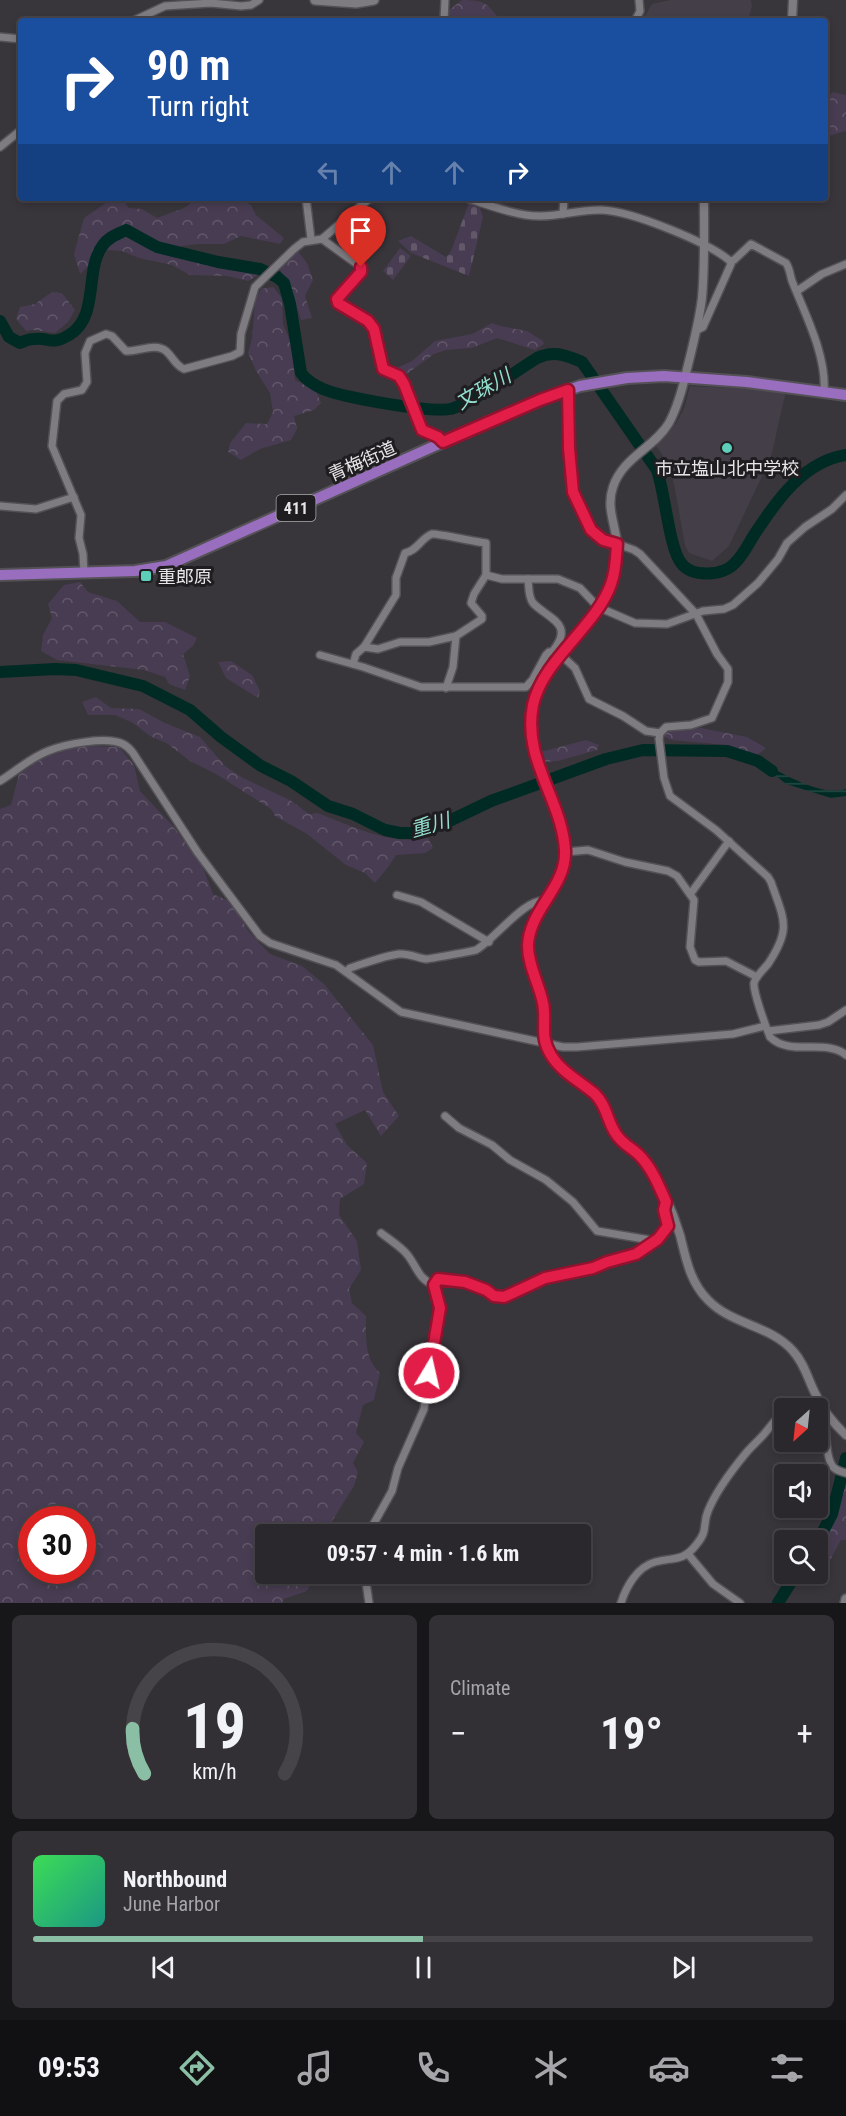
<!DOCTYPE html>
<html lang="en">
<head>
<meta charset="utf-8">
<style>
  body { margin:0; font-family:"Roboto Condensed","Noto Sans JP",sans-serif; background:#323034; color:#f1f3f6; height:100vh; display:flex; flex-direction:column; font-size:22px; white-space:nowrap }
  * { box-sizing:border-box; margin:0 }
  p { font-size:20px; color:#a5a6a9 }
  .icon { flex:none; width:33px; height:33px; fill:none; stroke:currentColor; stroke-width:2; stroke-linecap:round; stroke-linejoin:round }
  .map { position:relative; height:1603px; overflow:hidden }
  .panel { display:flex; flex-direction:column; gap:12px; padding:12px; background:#171618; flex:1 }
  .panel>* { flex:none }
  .top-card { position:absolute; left:18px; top:18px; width:810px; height:183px; border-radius:6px; box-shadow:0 3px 9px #0003,0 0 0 2px #464448; background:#1a4fa0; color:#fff; overflow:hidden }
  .needle { width:39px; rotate:207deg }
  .buttons { position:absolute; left:774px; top:1398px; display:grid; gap:12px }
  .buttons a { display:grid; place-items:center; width:54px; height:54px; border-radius:6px; background:#2a282c; box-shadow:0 3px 9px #0003,0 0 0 2px #464448; font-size:30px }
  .speed { position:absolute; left:18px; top:1506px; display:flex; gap:12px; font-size:30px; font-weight:700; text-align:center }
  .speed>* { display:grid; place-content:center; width:78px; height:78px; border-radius:50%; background:#2a282c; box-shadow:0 3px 9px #0003,0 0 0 2px #464448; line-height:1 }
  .speed .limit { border:9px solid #d22; background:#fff; color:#111 }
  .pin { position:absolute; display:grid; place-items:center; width:51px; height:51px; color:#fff; margin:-62px -26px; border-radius:50% 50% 50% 0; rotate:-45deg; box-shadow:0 0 6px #0007 }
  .pin .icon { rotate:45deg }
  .me { position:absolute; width:66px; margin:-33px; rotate:9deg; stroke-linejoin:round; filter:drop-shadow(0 0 4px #0008) }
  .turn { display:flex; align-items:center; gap:21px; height:126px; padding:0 30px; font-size:27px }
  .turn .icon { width:78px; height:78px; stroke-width:2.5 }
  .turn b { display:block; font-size:42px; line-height:51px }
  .lanes { display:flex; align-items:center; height:57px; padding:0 30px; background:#0003; justify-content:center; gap:30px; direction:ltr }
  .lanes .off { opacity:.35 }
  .big { font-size:45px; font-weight:700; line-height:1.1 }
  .panel .widget { flex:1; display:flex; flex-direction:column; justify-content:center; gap:9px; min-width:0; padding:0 21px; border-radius:9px; background:#323034 }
  .panel .dial { align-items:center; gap:0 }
  .dial svg { height:156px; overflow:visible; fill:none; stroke:#464448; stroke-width:7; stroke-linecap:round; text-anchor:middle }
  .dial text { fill:#f1f3f6; stroke:none }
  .song { display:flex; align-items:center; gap:18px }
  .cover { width:72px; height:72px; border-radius:9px; background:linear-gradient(135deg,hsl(130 70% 55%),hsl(170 70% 35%)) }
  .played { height:6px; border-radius:3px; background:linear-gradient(90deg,#8abfa5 50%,#464448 50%) }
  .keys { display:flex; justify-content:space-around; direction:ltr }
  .heat { display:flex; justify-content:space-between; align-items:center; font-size:33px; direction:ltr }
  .panel .tiles { flex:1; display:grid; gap:12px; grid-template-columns:1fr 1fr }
  .widget:last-child { grid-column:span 2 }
  .trip { position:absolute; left:255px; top:1524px; width:336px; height:60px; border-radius:6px; background:#2a282c; box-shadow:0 3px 9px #0003,0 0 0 2px #464448; font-weight:700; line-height:60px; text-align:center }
  .menu { display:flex; height:96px; justify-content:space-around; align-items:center; background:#111012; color:#a5a6a9 }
  .menu .icon { width:42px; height:42px }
  .menu .current { color:#8abfa5 }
  .menu b { font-size:27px; color:#f1f3f6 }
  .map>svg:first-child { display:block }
</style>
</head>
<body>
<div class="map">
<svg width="846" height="1603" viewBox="0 0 846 1603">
  <defs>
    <pattern id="forest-crowns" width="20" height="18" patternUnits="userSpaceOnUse" patternTransform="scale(1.5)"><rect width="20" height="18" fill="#473c51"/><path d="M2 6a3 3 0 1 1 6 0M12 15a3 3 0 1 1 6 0" fill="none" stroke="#62586a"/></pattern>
    <pattern id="cemetery-stones" width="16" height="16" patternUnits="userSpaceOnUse" patternTransform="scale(1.5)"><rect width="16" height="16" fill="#473c51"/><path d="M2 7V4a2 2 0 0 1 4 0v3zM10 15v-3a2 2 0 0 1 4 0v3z" fill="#62586a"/></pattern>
    <pattern id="water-rules" width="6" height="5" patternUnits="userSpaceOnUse" patternTransform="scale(1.5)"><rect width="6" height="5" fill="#002b25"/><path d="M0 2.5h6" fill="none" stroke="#254a45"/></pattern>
  </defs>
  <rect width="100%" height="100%" fill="#38353b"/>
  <g fill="#443e49">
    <polygon points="670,0 751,0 752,6 748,21 642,21 652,4"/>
    <polygon points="690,386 786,391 771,457 729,546 712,561 689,553 685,545 674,484 668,463 656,446 675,425 684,409"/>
  </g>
  <g fill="url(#forest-crowns)" fill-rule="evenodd">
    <path d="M 462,0 C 485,0 487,3 501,21 L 449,21 L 449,10 Z"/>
    <polygon points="832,92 846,95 846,131 825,137 825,103"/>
    <polygon points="113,198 121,198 129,208 142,209 157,218 184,208 198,198 236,198 251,205 256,215 284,238 280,244 241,236 224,244 199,244 181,246 184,258 255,272 257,276 248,281 227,276 190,275 172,265 139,258 122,251 106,250 80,274 74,254 84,218"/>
    <polygon points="297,250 307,263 313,280 305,296 312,318 301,320 292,292 280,269 286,260"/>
    <polygon points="273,287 282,298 283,324 291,343 295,380 316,391 321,403 314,410 294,416 297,429 291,440 260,449 241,460 228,452 230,443 246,423 267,424 273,412 270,393 256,371 248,353 252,339 255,301 261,289"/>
    <polygon points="52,292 62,293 75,310 68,322 55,333 33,330 26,331 16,319 20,307 35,304"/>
    <polygon points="492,323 500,326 527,331 543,341 544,344 535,350 497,338 472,348 446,350 434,354 404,376 392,370 412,361 435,341 472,334"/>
    <polygon points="80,582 88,592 117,601 140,622 165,622 197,638 193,646 183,654 190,676 185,690 169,684 165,677 144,670 57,660 41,651 43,635 52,618 48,604 64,585"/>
    <polygon points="231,661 252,675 260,691 258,698 226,678 218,662"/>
    <path d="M 96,697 L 111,708 L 139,709 L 165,723 L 200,737 L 225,766 L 243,778 L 290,800 L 309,814 L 317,813 C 352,826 391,846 428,838 L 433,848 L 425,853 L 396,855 L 389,866 L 375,883 L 365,873 L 346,865 L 307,834 L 275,816 L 271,809 L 216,774 L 190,761 L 168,744 L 150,736 L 133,723 L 115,715 L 88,715 L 82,702 Z"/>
    <polygon points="701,728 747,737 766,748 756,756 727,745 671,740 663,736 667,729"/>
    <polygon points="586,740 599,745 597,750 558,761 544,762 540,757 540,752"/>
    <path d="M 91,746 L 119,747 L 134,765 L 140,791 L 173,826 L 202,865 L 213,894 L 231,902 L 249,932 L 270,954 L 302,966 L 324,984 L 373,1045 L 383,1092 L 399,1116 L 381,1136 L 365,1110 L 335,1124 L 347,1145 L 367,1163 L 364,1184 L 340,1199 L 339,1215 L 357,1241 L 361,1270 L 349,1289 L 352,1303 L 366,1316 C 366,1337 364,1358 380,1373 L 374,1400 L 363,1405 L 356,1433 L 364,1442 L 353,1463 L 358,1472 L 354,1486 L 324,1534 L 266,1534 L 266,1574 L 316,1574 L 307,1591 L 284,1599 L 282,1603 L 0,1603 L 0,809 L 11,805 L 19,774 L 54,750 ZM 32,1520 L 82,1520 L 82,1570 L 32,1570 Z"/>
    <polygon points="783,1464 805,1474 784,1474 784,1508 796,1508 785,1520 781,1514 784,1495 775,1491 772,1485 778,1469"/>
    <path d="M 846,1484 L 846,1540 L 841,1540 C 832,1555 827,1569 817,1583 L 806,1579 L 804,1574 L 818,1574 L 818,1545 L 839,1504 L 841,1491 Z"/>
  </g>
  <g fill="url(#cemetery-stones)">
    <polygon points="469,203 479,205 483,217 469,276 411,253 398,241 411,236 446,257 451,251"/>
    <polygon points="400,248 411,256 393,280 383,271"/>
  </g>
  <path fill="url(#water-rules)" d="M 758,761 C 782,772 819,797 846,789 L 846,796 L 831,798 L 786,784 Z"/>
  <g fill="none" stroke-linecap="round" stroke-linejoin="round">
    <g stroke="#002b25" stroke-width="12">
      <path d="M 0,321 L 9,337 L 20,343 C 24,341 29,339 34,339 C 50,337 51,346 69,335 C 100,317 84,269 103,245 C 108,237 118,234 126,230 L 157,247 L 218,262 L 260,269 L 277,277 L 284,283 L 290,304 L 301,373 C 307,381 314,385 323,389 C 342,397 437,415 454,408 C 483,396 510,375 537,358 C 554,350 565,355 582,362 L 657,470 C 665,493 669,547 681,563 C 692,578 723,576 735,563 C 745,553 750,540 758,529 C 779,497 806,461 846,455"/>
      <polyline points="0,672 55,669 76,670 143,686 190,710 221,737 261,766 291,781 328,806 353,814 385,830 400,833 413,833 443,824 491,801 606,759 643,750 727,751 758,761 772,771"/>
      <polyline points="818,1541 832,1514 846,1458"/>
      <polyline points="778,1603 796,1574"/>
    </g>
    <g stroke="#535155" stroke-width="10">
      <g id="minor">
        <polyline points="133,21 165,6 211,3 241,6 251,5 259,0"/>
        <polyline points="444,21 445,0"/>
        <polyline points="635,21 640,11 639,0"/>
        <polyline points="0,37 21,39"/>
        <polyline points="0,147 21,130"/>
        <polyline points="306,198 311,239"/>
        <path d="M 466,198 C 486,204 517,216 538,216 C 559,217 580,209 602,210 C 631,211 708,242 730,261"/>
        <polyline points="563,214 564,198"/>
        <polyline points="322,239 361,267 361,272 337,299 338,303 368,321 374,329 383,369 399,377 404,384 422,430 438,437 443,442"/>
        <path d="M 730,261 L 734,260 L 751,244 L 786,263 C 790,269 790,275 792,281 C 805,314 827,356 824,392"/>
        <polyline points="797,291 822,274 846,264"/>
        <polyline points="697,330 703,327 731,264 730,261"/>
        <path d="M 568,390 L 569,448 L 573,492 L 577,503 L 591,530 L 596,536 L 634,550 L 640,554 L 696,614 L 717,654 L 728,669 L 728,682 L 712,718 L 691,725 L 666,727 L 660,733 L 659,739 L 664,778 L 670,796 L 716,830 L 768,877 L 771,882 C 784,920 792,928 768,964 C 763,970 756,976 754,983 C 753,992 766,1027 770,1037 C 790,1057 826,1038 846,1055"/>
        <polyline points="0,506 36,509 74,497"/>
        <path d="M 84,573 L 83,554 L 79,538 L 81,515 L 52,446 L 57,401 L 64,394 L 82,390 L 87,382 L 85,353 L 90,341 L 106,334 L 112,336 L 126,351 C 139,352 155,342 166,351 C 173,357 175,365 184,369 L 232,356 L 240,352 L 241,334 L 255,287 L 294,249 L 303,242 L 322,239 L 370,198"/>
        <polyline points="486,575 502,579 558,579 580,588 598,607 635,623 667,624 703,611 724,609 733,605 758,583 778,559 787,543 805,527 832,509 846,495"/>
        <path d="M 528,579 C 529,586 528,597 533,603 C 548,619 576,623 552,652"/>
        <polyline points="364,647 378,649 400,642 429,642 456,636"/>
        <polyline points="320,655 363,667 421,687 526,687 533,679 546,655 549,652 554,652 561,655 575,668 589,699 623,716 646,731 660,733"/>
        <path d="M 353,664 L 356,654 L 364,647 L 396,595 L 396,578 L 405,553 C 417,551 421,538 432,534 C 438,533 474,542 486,543 L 486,575 L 474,594 L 471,603 L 482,616 L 482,619 L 456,636 L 453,667 L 446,688"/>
        <path d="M 0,781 C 16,771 30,758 48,751 C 65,744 106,736 123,744 C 127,746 130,749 133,753 L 198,853 L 260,936 L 270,943 L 336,965 L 401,1012 L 563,1047 L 577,1047 L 733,1034 L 765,1026"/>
        <polyline points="565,852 588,850 625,862 668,871 677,876 694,900 690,947 695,960 699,962 726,961 757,977"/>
        <polyline points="691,893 729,841"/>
        <polyline points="397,895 421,902 489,942"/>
        <path d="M 347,971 L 350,968 C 366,963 383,956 399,954 C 409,953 417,958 426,959 C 429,959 473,951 476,950 C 495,939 525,898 545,901"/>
        <polyline points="768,1031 819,1025 828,1022 846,1010"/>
        <polyline points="445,1116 459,1128 492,1145 510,1160 546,1180 573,1202 597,1231 656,1241"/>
        <path d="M 381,1233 C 389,1239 398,1245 405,1252 C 416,1263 417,1279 434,1285"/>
        <polyline points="810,1408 822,1406"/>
        <path d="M 825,1410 C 825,1423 825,1457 833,1467 C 836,1470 842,1472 846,1473"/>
        <polyline points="368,1534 392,1491 398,1468 424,1409 431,1352 439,1308 434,1285 438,1279 465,1282 499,1297 545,1278 593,1268 643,1250 659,1239 667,1229 668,1226 664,1210 667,1202"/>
        <polyline points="688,1554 713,1584 740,1603"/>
        <polyline points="362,1574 366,1582 369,1603"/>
        <path d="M 621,1603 C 626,1587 637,1567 655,1562 C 673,1557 683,1562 696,1545 C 709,1530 702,1525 708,1511 C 716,1491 732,1470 746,1453 C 752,1446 759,1440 765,1433 C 772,1425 775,1418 784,1414"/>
      </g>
    </g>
    <g stroke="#535155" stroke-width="11">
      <g id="tertiary">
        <polyline points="792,21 793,0"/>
        <path d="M 704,198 C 704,231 705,265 702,298 C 699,322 693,345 687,369 C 683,387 678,406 669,423 C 654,448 623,457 613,487 C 606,507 615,523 617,543 C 618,559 615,578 608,592 C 589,627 553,654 537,691 C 521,730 540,772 554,809 C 559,822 565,836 565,850 C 566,891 522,914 529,956 C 532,972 541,988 543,1004 C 547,1021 541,1036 550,1053 C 560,1072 582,1081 597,1096 C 607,1107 608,1122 616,1134 C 624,1147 638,1152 647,1164 C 661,1185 673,1212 680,1235 C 686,1259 690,1282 708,1300 C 732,1325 770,1325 793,1351 C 805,1364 808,1380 816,1395 C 823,1410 834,1424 846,1435"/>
      </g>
    </g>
    <g stroke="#535155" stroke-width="12">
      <g id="secondary">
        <polyline points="315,0 356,3 374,0"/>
        <polyline points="845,1603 846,1599"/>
      </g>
    </g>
    <g stroke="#535155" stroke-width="14">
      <polyline id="trunk" points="0,575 135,571 166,566 459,435 540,400 580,386 627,378 664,376 747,382 846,395"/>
    </g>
    <use href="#minor" stroke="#7e7b81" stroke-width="7"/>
    <use href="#tertiary" stroke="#7e7b81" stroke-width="8"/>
    <use href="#secondary" stroke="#7e7b81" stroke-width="9"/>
    <use href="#trunk" stroke="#996ebe" stroke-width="10"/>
  </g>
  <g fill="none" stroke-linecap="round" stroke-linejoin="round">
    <g stroke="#92132f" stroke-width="15">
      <path id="route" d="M 361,267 L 361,272 L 337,299 L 338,303 L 368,321 L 374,329 L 383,369 L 399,376 L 404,384 L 422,430 L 438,437 L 443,442 L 540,400 L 568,390 L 569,448 L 573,492 L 591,530 L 603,540 L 617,544 C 616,558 616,571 611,584 C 596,627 543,659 533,705 C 522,759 562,800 565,850 C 567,887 529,909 528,946 C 528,965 539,984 543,1003 C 547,1022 539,1036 551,1055 C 561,1072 581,1082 595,1094 C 607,1106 607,1121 616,1134 C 622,1144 632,1148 639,1155 C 652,1168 659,1186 666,1202 L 664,1210 L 668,1226 L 658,1239 L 636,1254 L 607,1262 L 593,1268 L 545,1278 L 504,1297 L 494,1296 L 486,1290 L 465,1282 L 438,1279 L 434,1285 L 440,1308 L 429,1373"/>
    </g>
    <use href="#route" stroke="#e11d48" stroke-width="10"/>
  </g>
  <g fill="#5dceb9" stroke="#1f1d20" stroke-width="2">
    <circle cx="727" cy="448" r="6"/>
    <rect x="140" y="570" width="12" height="12" rx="3"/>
  </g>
  <g text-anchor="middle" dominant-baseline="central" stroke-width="6" stroke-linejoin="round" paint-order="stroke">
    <rect fill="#1f1d20" stroke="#aba9ac" stroke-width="1.5" x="276.5" y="495" width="39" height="26" rx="4.5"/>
    <g font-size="16" font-weight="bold" fill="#e7e5e8">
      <text x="296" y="508">411</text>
    </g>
    <g font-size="18" fill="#e7e5e8" stroke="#1f1d20">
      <text transform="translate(362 461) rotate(-24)">青梅街道</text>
    </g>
    <g font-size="18" fill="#e7e5e8" stroke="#1f1d20">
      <text x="727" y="468">市立塩山北中学校</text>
      <text x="158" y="576" text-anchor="start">重郎原</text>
    </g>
    <g font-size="20" font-style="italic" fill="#92dece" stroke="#1f1d20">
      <text transform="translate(483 389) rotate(-30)">文珠川</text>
      <text transform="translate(430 825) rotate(-16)">重川</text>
    </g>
  </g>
</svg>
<div class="buttons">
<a><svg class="needle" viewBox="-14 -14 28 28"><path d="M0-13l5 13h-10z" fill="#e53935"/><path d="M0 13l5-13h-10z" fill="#a5a6a9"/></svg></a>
<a><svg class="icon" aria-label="sound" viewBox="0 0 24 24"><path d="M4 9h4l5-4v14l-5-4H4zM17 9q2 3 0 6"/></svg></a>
<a><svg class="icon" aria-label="search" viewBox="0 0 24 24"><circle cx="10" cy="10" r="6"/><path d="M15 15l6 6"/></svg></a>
</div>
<div class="speed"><div class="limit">30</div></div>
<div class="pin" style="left:361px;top:267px;background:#d93025"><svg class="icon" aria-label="arrive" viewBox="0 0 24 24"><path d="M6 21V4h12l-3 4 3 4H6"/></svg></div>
<svg class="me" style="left:429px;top:1373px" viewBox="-20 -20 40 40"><circle r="17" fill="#e11d48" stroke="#fff" stroke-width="3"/><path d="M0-11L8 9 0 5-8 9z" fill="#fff"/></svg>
<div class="trip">09:57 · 4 min · 1.6 km</div>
<div class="top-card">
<div class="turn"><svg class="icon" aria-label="right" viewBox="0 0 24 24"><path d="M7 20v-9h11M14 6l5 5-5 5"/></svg><div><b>90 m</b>Turn right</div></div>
<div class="lanes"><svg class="icon off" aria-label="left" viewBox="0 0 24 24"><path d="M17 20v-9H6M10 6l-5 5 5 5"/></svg><svg class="icon off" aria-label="ahead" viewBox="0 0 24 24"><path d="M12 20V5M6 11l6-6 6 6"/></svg><svg class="icon off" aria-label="ahead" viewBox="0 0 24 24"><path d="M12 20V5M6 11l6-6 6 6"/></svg><svg class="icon" aria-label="right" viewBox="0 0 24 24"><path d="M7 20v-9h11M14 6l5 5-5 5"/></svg></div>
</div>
</div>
<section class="panel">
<div class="tiles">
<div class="widget dial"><svg viewBox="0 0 100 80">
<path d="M14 69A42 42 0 1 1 86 69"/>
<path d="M14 69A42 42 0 0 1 8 46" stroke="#8abfa5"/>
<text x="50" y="56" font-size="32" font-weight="700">19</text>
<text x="50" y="72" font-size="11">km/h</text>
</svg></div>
<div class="widget"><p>Climate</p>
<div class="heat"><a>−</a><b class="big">19°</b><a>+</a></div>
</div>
<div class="widget">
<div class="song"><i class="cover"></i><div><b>Northbound</b><p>June Harbor</p></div></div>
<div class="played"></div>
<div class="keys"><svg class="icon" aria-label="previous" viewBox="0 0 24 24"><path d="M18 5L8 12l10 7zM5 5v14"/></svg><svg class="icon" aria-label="pause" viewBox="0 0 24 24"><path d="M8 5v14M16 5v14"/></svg><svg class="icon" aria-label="next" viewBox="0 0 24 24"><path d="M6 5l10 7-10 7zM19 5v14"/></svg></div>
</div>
</div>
</section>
<nav class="menu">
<b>09:53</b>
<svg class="icon current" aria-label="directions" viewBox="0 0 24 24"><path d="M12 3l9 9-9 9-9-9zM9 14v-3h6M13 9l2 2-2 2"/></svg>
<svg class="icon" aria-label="music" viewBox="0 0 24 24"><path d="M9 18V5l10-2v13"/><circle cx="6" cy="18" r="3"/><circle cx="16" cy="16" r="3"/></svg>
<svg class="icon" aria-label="phone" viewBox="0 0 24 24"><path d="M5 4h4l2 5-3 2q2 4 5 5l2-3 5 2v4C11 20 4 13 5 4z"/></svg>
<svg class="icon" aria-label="climate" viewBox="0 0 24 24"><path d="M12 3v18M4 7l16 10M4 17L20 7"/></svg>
<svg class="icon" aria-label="car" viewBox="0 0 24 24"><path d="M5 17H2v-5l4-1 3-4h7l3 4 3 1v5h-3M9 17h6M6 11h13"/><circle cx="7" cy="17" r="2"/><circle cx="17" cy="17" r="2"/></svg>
<svg class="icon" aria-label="filters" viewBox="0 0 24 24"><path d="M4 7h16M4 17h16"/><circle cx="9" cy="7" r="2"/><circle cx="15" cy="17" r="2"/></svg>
</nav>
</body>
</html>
